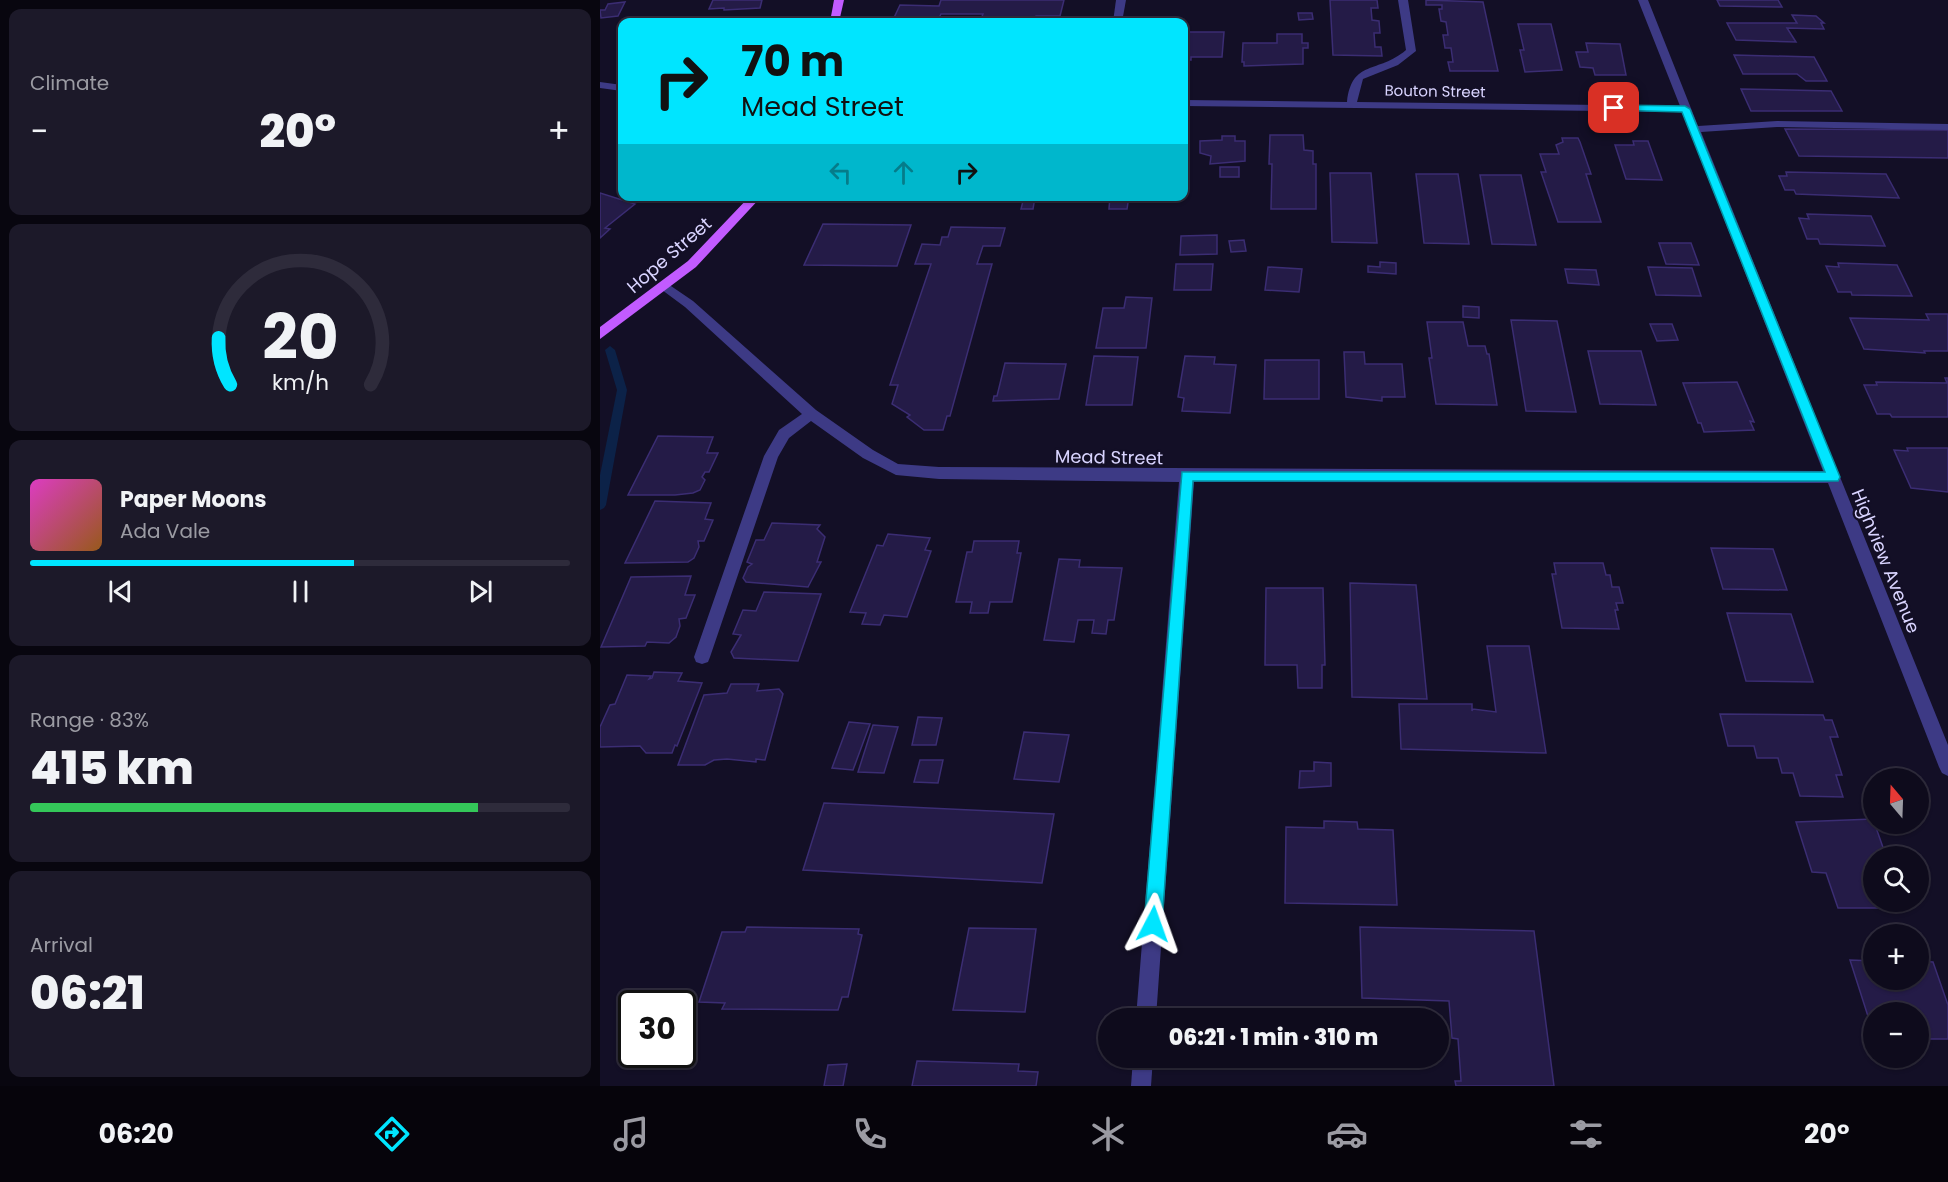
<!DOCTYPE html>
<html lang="en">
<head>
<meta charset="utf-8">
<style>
  body { margin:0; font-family:Poppins,sans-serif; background:#1c1929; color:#f1f3f6; height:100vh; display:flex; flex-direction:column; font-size:22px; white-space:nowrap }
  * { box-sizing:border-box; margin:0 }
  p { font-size:20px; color:#9b9ba3 }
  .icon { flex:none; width:33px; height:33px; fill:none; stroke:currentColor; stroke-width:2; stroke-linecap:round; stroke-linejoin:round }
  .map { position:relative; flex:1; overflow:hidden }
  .sheet { display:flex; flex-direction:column; gap:9px; padding:9px; background:#08060f; width:600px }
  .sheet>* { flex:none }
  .top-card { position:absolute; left:18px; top:18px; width:570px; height:183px; border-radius:12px; box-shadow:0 2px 4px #0004,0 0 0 2px #2e2b3b; background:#00e5ff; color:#111; overflow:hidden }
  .needle { width:39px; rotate:341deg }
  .fabs { position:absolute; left:1263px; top:768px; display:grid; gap:12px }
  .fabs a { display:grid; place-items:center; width:66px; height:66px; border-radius:50%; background:#0e0b1c; box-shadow:0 2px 4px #0004,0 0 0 2px #2e2b3b; font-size:30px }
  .speed { position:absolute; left:18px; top:990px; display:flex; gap:12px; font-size:30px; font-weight:700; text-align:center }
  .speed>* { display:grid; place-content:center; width:78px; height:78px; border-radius:50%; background:#0e0b1c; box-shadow:0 2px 4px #0004,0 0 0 2px #2e2b3b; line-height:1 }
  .speed .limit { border:3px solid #111; border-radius:9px; background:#fff; color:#111 }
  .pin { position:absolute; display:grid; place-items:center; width:51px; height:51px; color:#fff; margin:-26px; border-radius:12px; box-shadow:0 3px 9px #0006 }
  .me { position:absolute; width:66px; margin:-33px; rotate:4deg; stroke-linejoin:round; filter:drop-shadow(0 0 4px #0008) }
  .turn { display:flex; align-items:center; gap:21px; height:126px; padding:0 24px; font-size:27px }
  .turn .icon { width:78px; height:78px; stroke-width:2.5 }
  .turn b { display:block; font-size:42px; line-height:51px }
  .lanes { display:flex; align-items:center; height:57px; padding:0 24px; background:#0003; justify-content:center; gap:30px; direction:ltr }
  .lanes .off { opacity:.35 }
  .big { font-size:45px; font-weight:800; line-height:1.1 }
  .sheet .widget { flex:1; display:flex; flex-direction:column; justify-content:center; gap:9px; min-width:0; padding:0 21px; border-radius:12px; background:#1c1929 }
  .sheet .dial { align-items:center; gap:0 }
  .dial svg { height:156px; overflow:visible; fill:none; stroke:#2e2b3b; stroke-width:7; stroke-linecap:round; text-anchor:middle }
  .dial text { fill:#f1f3f6; stroke:none }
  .song { display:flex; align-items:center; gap:18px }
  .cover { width:72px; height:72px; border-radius:9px; background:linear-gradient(135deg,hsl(310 70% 55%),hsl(30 70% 35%)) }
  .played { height:6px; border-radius:3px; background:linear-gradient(90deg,#00e5ff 60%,#2e2b3b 60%) }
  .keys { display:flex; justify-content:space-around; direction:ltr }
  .heat { display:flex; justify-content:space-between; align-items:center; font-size:33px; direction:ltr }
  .charge { height:9px; border-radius:4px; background:linear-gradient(90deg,#34c759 83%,#2e2b3b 0) }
  .trip { position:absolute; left:498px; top:1008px; width:351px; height:60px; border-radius:30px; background:#0e0b1c; box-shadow:0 2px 4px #0004,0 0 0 2px #2e2b3b; font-weight:800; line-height:60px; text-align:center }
  .dock { display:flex; height:96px; justify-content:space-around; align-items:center; background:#06040b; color:#9b9ba3 }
  .dock .icon { width:42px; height:42px }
  .dock .on { color:#00e5ff }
  .dock b { font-size:27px; color:#f1f3f6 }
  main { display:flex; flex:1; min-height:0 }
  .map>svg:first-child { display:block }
</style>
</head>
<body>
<main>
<section class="sheet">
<div class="widget"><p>Climate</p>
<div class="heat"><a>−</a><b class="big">20°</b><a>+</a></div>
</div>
<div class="widget dial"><svg viewBox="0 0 100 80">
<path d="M14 69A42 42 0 1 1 86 69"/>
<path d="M14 69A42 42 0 0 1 8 45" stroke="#00e5ff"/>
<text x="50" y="56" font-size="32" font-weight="700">20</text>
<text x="50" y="72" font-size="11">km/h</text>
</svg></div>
<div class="widget">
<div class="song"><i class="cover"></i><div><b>Paper Moons</b><p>Ada Vale</p></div></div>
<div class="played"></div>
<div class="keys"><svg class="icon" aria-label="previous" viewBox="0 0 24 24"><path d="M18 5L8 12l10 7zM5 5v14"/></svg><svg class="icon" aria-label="pause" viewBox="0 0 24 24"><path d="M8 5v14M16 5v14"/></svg><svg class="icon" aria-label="next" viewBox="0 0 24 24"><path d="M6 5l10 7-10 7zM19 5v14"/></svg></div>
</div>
<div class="widget"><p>Range · 83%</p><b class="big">415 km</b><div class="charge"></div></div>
<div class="widget"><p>Arrival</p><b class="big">06:21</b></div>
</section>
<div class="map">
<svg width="1348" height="1086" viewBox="0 0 1348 1086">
  <rect width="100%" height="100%" fill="#130f26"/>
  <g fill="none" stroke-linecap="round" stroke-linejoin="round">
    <polygon fill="#0c2248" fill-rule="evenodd" points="10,346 15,350 27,390 6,505 4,508 0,510 0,475 17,390 5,350"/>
  </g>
  <g fill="#241b47" stroke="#3b2d73" stroke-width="1.5">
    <polygon points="113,0 162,0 160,8 124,10 124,8 109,9"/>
    <polygon points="341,0 464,0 460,16 436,16 435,19 381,19 383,14 341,14 337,22 292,22 300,5 339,6"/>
    <polygon points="730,0 777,0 778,8 771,8 772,20 779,21 780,33 774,33 775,47 781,47 782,56 733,55"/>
    <polygon points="826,0 883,2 898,71 850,71 848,62 853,62 851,48 845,48 843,35 848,35 846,22 841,21 839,9 842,9 842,5 826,5"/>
    <polygon points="1117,0 1178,0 1182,7 1120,6"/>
    <polygon points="25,2 18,16 1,18 0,10 5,10 8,4"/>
    <polygon points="698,13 712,13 713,19 699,20"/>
    <polygon points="1192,15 1216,16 1224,23 1221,23 1224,29 1187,28 1196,42 1136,40 1127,23 1197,23"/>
    <polygon points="918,24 951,24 962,70 925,72 920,50 924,50"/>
    <polygon points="584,32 624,32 622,57 591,57 591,60 584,60"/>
    <polygon points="677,34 702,34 702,43 708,43 708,48 703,48 703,64 644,66 644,62 642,62 643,43 677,43"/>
    <polygon points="986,43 1020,44 1026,75 995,75 993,68 980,67 976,52 988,52"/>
    <polygon points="1134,55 1214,57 1227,81 1206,81 1197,74 1143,74"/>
    <polygon points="1141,89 1231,91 1242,111 1151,111"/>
    <polygon points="1185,129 1348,130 1348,158 1199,156"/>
    <polygon points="670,135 703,135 704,150 713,151 713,164 716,164 716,209 671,209 672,164 669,164"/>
    <polygon points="622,136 635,136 635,141 645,141 645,161 610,164 611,156 600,153 600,141 622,140"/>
    <polygon points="962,138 978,138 980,142 991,174 986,174 1001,222 958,222 941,172 946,172 940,154 959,154 956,145 963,142"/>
    <polygon points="1033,141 1048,141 1062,180 1026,179 1015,145 1034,145"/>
    <rect x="620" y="167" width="19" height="10"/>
    <polygon points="1186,172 1286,174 1299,198 1196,194 1194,190 1185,190 1179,176 1187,176"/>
    <polygon points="730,173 771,173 777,243 732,242"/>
    <polygon points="816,174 858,174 869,244 824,243"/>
    <polygon points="880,175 921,175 936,245 892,244"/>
    <polygon points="0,193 35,204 5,228 10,229 0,238"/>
    <polygon points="510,196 529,196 527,209 509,209"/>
    <polygon points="424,197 435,197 433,209 421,209"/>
    <polygon points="1207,214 1271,216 1285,246 1220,244 1218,239 1207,239 1199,218 1209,219"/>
    <polygon points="223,224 311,225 297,266 204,265"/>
    <polygon points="351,227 405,228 400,246 383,246 377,264 392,264 350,416 347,416 343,430 324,430 307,417 310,415 292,404 298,385 290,385 331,264 315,264 322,244 340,245 342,237 348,237"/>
    <polygon points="617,235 617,254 580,255 581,236"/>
    <polygon points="644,240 646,251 631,252 629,241"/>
    <polygon points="1059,243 1091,243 1099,265 1066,264"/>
    <polygon points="780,262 796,263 796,274 768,272 768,266 780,267"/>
    <polygon points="1238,263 1297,265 1312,296 1252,295 1251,292 1238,292 1226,266 1239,267"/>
    <polygon points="576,264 613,264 611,290 574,290"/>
    <polygon points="668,267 702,269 699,292 665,290"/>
    <polygon points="1048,267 1092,268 1101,296 1056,295"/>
    <polygon points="965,269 996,270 999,285 968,283"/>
    <polygon points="526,297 552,298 546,348 496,348 503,308 524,308"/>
    <polygon points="863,306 879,307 879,318 863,317"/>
    <polygon points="1326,314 1348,314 1348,351 1324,351 1325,353 1264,349 1250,318 1329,320"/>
    <polygon points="911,320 957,321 976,412 926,411"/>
    <polygon points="827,322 863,322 868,346 885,346 887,354 889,354 897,405 836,404 829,358 832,358"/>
    <polygon points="1050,324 1072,324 1078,340 1057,341"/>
    <polygon points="988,351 1041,351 1056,405 1000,404"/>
    <polygon points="744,352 764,352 765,364 802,364 805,397 782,397 782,401 746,397"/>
    <polygon points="494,356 538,357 532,405 486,405"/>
    <polygon points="585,356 615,357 614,364 636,365 630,413 582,411 584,398 578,397"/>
    <polygon points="665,360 719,360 719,399 664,399"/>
    <polygon points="405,363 466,364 459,399 393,401 394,396 397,396"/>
    <polygon points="1345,378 1348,378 1348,417 1292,417 1290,414 1277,414 1264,385 1277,385 1276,382 1347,383"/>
    <polygon points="1137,382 1154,422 1150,421 1154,430 1104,432 1101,423 1098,423 1083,383"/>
    <polygon points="58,436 113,437 107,453 118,453 109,472 105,472 102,477 105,480 100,490 93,493 75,495 28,495"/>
    <polygon points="1307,448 1348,448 1348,492 1311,488 1294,450 1308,451"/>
    <polygon points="55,501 111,503 105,519 113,520 104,541 98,541 99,547 94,558 88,562 25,563"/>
    <polygon points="172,523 220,525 217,529 225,537 217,562 221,562 208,587 146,582 143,578 148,567 152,564 147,562 156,540 164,540"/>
    <polygon points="288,534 330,538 325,550 331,551 307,617 284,615 280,625 262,624 266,613 250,612 277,545 283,546"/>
    <polygon points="374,541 419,541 417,553 421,553 412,602 390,602 388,613 370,613 372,602 356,602 367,552 372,552"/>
    <polygon points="1111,548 1173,549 1187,590 1123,589"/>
    <polygon points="459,559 480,560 479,567 522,568 514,620 508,620 506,634 492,633 494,620 478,620 474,642 444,640"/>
    <polygon points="954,563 1003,563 1006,575 1010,575 1012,587 1019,587 1023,603 1016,603 1018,610 1015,610 1019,629 962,628 952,574 956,574"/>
    <polygon points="91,576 85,595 95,595 86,618 79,619 80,626 76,637 69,643 47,642 45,646 1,647 31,577"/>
    <polygon points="750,583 816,585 827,699 752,697"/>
    <polygon points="666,588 723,588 725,665 722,665 722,688 698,688 697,665 665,665"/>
    <polygon points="164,592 221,594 198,661 134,658 131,652 141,635 133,634 143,610 156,611"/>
    <polygon points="1127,613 1191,614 1213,682 1146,681"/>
    <polygon points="887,646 929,646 946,753 801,749 799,704 872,704 872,711 873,709 896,712"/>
    <polygon points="54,672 82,673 78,681 102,683 77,746 75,745 72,753 46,753 40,746 0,747 0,727 10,705 15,704 27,675 51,676 49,679 52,678"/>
    <polygon points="131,684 159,684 157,691 179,689 183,694 165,760 156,759 156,762 127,759 114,760 105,765 78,765 104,695 127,693"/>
    <polygon points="1120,714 1223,715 1225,720 1232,720 1238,737 1230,737 1242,775 1236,775 1243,797 1200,796 1193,773 1182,773 1178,758 1157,758 1154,746 1128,746"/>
    <polygon points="318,717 342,718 336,745 312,745"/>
    <polygon points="249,722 270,724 253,770 232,768"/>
    <polygon points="273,725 298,727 284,773 258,772"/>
    <polygon points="424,732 469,735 459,782 414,779"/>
    <polygon points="320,760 343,760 338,783 314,782"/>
    <polygon points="714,762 731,763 731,786 699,788 700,771 714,771"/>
    <polygon points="224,803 454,814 442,883 203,870"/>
    <polygon points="1273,819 1286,856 1274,856 1274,902 1301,902 1304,908 1238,908 1226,873 1212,872 1196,822"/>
    <polygon points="724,821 757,822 758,829 793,830 797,905 685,903 686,827 724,828"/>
    <polygon points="147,927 259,929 258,934 262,935 248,997 242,997 238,1010 122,1009 125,1003 99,1002 122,932 145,932"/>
    <polygon points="760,927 934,931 954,1086 856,1086 855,1081 861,1081 858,1039 852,1038 849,1001 762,998"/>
    <polygon points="369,928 436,929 425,1012 353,1010"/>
    <polygon points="1250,960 1274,961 1274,980 1318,980 1318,961 1333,962 1348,1005 1348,1039 1318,1039 1318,1012 1274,1012 1274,1035"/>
    <polygon points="317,1061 419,1064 418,1071 438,1072 436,1086 312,1086"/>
    <polygon points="247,1064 243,1086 224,1086 228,1065"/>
  </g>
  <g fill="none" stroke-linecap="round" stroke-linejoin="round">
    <g fill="#3d3a85" fill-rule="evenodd">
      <polygon points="516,0 526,0 522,22 513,22"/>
      <path d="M 798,0 L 808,0 L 816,51 L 798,65 L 763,79 L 757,102 L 1080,106 L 1038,0 L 1048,0 L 1098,126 L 1177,121 L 1348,124 L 1348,130 L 1177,127 L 1101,132 L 1348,745 L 1348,776 L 1342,773 L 1339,767 L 1228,483 L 594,482 L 556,1018 L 536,1018 L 579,482 L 339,479 L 296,475 L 263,458 L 211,421 L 189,438 L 178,457 L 110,657 L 108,662 L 102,664 L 96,662 L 94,657 L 164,456 L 179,430 L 202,414 L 85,307 L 58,287 L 64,283 L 68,284 L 93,301 L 216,410 L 273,450 L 298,464 L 339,467 L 1223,471 L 1082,112 L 584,106 L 584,100 L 747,102 C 752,59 778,74 806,50 Z"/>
      <polygon points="0,82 22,85 22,91 0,88"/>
      <polygon points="533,1058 553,1058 551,1086 531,1086"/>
    </g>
    <g fill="#c25bff" fill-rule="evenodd">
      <polygon points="234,0 244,0 239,22 230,22"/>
      <polygon points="150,196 162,196 96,267 0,339 0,327 88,261"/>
    </g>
  </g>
  <polygon fill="#00e5ff" stroke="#0095a6" stroke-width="1.5" points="1014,105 1085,106 1090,109 1240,477 1238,481 593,481 562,924 559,930 553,933 547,930 544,924 582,472 1225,472 1082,112 1011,110 1011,106"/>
  <g text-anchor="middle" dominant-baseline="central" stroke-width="4.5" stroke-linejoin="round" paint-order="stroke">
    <g font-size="15" fill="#d9d4ff" stroke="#130f26">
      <text transform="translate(835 91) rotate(1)">Bouton Street</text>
    </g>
    <g font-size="18" fill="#d9d4ff" stroke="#130f26">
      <text transform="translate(69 255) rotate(-41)">Hope Street</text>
      <text transform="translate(509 457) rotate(1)">Mead Street</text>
      <text transform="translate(1286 561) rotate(68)">Highview Avenue</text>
    </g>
  </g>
</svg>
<div class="fabs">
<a><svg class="needle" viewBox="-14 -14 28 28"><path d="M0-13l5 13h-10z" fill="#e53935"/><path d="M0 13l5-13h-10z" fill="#9b9ba3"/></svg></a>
<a><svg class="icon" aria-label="search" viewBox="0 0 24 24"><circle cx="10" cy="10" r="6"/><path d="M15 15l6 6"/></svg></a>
<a>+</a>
<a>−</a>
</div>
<div class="speed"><div class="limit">30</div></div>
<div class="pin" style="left:1014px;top:108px;background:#d93025"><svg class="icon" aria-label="arrive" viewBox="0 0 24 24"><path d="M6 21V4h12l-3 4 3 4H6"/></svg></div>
<svg class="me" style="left:553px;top:924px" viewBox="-20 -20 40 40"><path d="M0-17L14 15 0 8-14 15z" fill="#00e5ff" stroke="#fff" stroke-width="4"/></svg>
<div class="trip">06:21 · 1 min · 310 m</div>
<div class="top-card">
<div class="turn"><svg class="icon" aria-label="right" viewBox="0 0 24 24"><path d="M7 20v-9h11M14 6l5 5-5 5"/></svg><div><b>70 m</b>Mead Street</div></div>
<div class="lanes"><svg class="icon off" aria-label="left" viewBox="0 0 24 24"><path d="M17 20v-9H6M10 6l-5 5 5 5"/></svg><svg class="icon off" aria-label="ahead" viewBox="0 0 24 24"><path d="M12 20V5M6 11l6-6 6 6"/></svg><svg class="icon" aria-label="right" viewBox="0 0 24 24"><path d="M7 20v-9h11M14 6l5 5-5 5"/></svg></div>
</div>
</div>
</main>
<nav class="dock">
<b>06:20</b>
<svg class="icon on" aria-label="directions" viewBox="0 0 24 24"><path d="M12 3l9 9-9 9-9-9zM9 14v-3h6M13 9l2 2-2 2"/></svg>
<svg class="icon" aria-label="music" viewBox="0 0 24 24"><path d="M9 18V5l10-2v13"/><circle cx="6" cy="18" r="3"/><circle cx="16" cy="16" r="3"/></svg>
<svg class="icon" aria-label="phone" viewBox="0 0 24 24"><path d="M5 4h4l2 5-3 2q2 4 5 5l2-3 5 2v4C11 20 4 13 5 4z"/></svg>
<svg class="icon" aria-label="climate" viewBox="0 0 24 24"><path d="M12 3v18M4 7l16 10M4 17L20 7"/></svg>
<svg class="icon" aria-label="car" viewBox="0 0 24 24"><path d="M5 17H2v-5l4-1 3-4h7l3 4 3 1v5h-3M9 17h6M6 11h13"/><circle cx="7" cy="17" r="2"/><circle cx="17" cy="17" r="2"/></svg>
<svg class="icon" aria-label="filters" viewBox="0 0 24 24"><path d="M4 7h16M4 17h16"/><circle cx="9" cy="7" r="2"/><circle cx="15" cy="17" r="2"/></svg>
<b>20°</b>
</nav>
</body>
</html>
